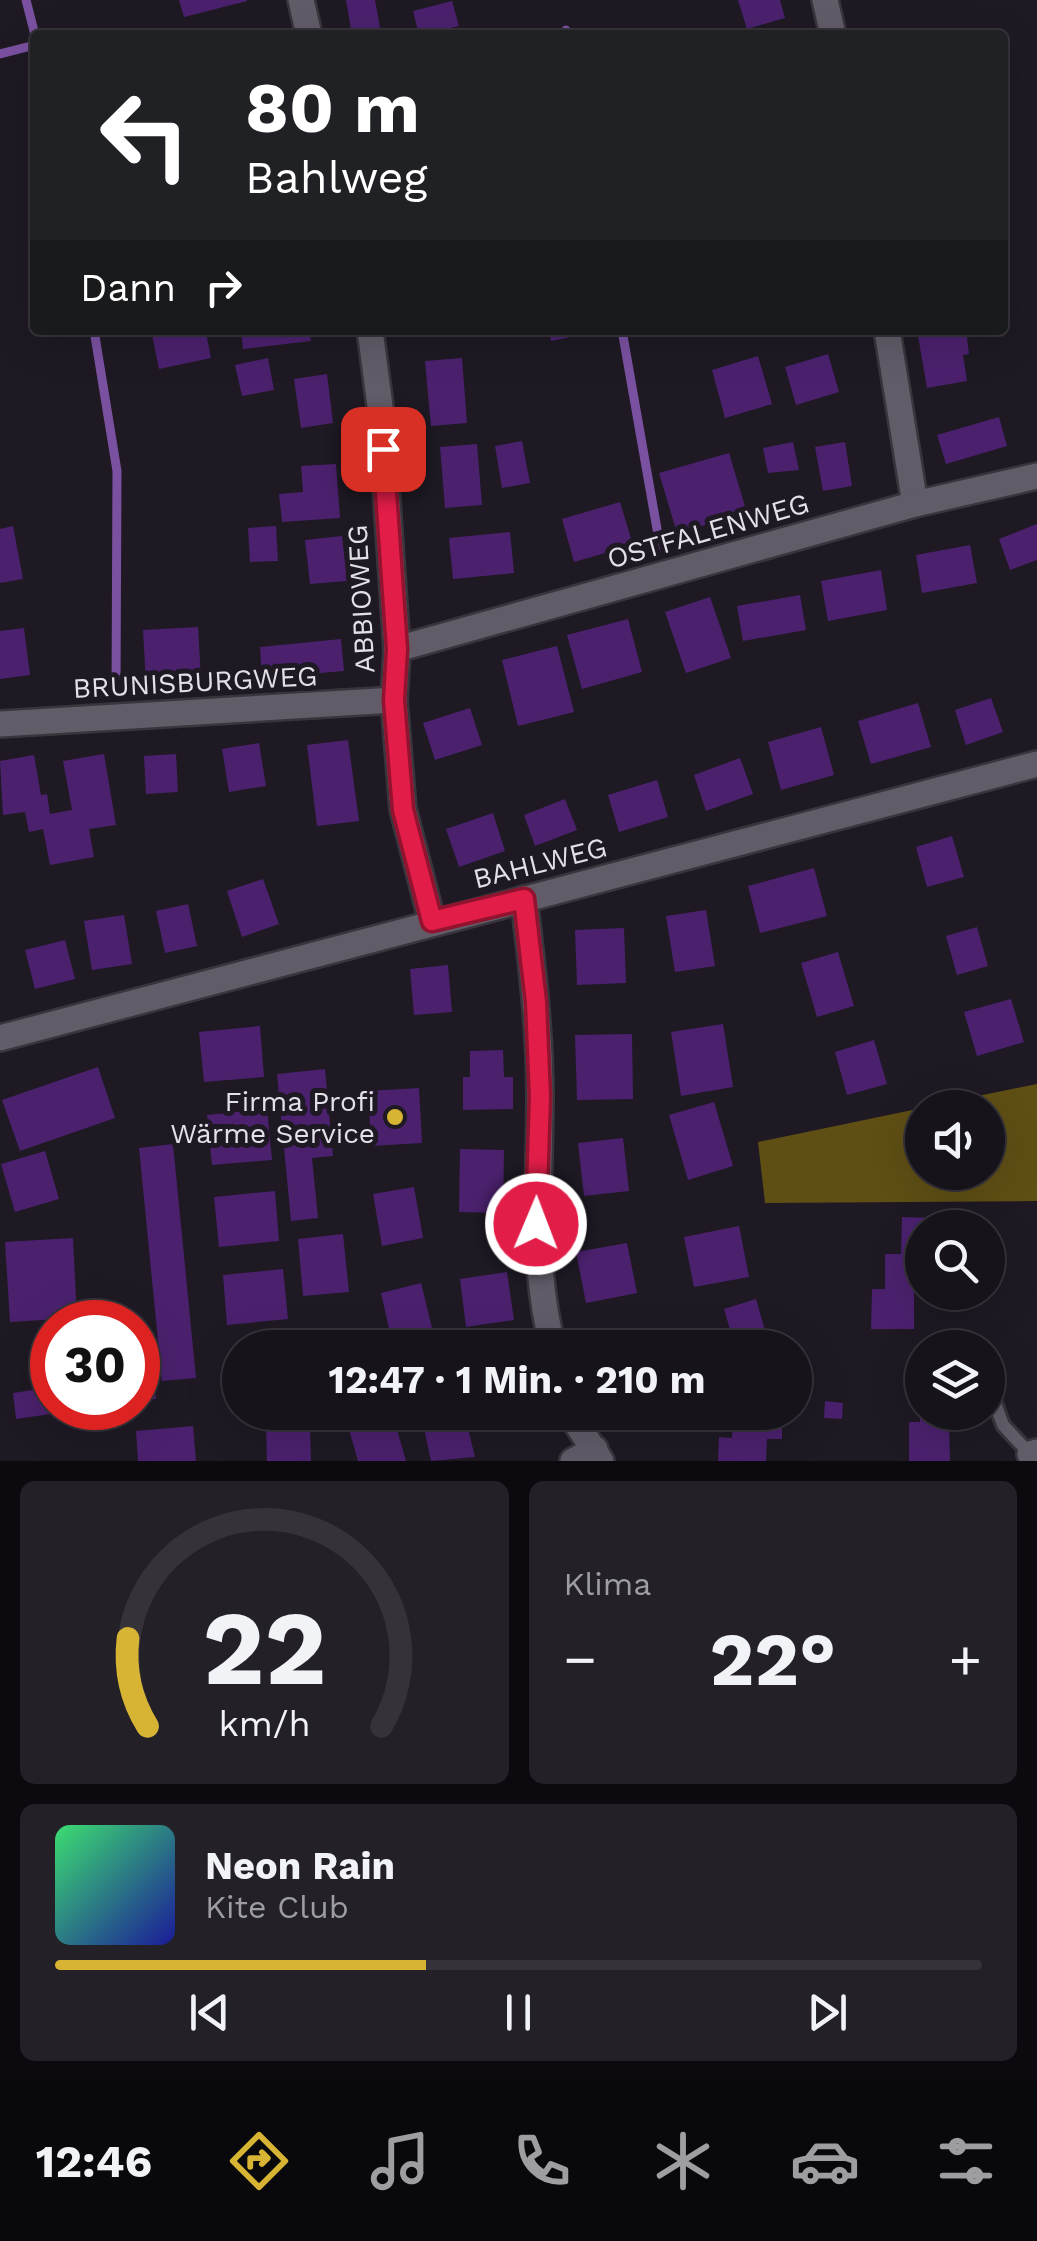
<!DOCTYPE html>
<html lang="de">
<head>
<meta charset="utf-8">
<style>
  body { margin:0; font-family:"Work Sans",sans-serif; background:#232027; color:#f1f3f6; height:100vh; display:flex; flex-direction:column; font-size:38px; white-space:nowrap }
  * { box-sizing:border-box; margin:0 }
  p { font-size:32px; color:#9e9ea2 }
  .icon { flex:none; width:55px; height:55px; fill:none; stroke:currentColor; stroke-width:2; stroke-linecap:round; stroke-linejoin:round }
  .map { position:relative; height:1461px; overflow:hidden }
  .sheet { display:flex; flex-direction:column; gap:20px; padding:20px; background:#0c0a0e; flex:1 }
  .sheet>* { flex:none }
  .guide { position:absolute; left:30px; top:30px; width:978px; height:305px; border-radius:10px; box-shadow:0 10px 40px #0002,0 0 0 2px #353239; background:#202124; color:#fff; overflow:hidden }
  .tools { position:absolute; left:905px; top:1090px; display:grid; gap:20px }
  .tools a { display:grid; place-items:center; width:100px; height:100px; border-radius:50%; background:#16131a; box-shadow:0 10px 40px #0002,0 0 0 2px #353239; font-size:50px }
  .speed { position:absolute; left:30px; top:1300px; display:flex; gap:20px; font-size:50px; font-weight:700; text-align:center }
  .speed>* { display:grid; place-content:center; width:130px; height:130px; border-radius:50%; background:#16131a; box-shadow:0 10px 40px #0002,0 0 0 2px #353239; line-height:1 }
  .speed .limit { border:15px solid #d22; background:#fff; color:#111 }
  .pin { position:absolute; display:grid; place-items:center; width:85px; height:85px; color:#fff; margin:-42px; border-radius:20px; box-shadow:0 5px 15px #0006 }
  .me { position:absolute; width:110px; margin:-55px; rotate:1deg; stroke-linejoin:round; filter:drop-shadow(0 0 8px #0008) }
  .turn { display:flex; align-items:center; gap:35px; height:210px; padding:0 50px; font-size:45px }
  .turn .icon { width:130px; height:130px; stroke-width:2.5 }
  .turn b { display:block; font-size:70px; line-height:85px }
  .then { display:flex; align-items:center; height:95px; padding:0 50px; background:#0003; gap:20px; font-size:38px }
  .big { font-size:75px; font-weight:700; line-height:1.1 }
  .sheet .tile { flex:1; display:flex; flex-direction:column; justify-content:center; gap:15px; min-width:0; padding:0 35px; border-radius:15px; background:#232027 }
  .sheet .dial { align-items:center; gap:0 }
  .dial svg { height:260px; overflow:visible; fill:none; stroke:#353239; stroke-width:7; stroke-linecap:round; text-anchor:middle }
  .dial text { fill:#f1f3f6; stroke:none }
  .song { display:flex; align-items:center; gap:30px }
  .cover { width:120px; height:120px; border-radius:15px; background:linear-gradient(135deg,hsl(140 70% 55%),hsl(240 70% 35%)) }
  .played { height:10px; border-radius:5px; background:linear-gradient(90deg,#d8b434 40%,#353239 40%) }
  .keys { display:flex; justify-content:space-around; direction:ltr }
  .heat { display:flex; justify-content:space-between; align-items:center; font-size:55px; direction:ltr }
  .sheet .tiles { flex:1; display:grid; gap:20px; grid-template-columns:1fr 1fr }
  .tile:last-child { grid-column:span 2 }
  .trip { position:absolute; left:222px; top:1330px; width:590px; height:100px; border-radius:50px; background:#16131a; box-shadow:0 10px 40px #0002,0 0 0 2px #353239; font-weight:700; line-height:100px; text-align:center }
  .dock { display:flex; height:160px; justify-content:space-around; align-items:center; background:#09080a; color:#9e9ea2 }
  .dock .icon { width:70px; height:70px }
  .dock .on { color:#d8b434 }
  .dock b { font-size:45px; color:#f1f3f6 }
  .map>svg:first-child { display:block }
</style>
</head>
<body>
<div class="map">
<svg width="1037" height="1461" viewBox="0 0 1037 1461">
  <rect width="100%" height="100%" fill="#1e1923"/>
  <polygon fill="#5f4f15" points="1037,1084 1037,1201 765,1203 758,1142 922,1108 922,1172 988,1172 988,1108 924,1107"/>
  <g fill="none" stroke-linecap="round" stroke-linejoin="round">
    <g stroke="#7a51a0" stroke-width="9">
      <polyline points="26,0 35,35"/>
      <polyline points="566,30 567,35"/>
      <polyline points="0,54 35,45"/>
      <polyline points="94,330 117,471 116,692"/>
      <polyline points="622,330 660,546"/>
    </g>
  </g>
  <g fill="#4b216e">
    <polygon points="179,0 247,0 247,1 184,17"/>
    <polygon points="346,0 375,0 381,33 352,35"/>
    <polygon points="738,0 780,0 785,18 747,29"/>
    <polygon points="452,1 459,26 419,35 413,11"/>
    <polygon points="151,330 190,330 191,336 206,333 211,358 159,369"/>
    <polygon points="241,330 309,330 311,341 243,349"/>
    <polygon points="549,330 580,330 581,335 551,341"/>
    <polygon points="917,330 966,330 969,354 963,355 967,381 927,388"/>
    <polygon points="828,354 839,392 796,405 785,367"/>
    <polygon points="758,356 772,404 725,418 712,370"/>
    <polygon points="268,358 274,390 242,396 235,365"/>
    <polygon points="462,358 467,423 431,426 425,361"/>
    <polygon points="327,374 333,423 301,428 294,379"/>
    <polygon points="999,417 1007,446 946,464 937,435"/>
    <polygon points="522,441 530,483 502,488 495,446"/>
    <polygon points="793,442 799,470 768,473 763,448"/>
    <polygon points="845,442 852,486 823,491 815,447"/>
    <polygon points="477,444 482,505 445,508 440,447"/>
    <polygon points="729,453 747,513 677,533 659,473"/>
    <polygon points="336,464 340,518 282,522 279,494 303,492 301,466"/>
    <polygon points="620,502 633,545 574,562 562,519"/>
    <polygon points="1037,524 1037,560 1010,570 999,539"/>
    <polygon points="13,526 23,579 0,583 0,529"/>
    <polygon points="276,526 278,561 250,562 248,528"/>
    <polygon points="510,532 514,573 453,579 449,538"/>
    <polygon points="342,536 347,581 310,584 305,540"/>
    <polygon points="970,545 977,583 922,593 916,555"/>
    <polygon points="881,570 887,610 828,621 821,581"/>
    <polygon points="800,595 806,630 743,641 737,606"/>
    <polygon points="710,597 731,658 686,673 665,612"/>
    <polygon points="628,619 642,672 582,689 567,635"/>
    <polygon points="198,627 201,679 146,683 143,630"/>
    <polygon points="24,628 30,675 0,679 0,631"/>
    <polygon points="341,639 344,671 262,678 260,647"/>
    <polygon points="557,646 574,712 518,726 502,660"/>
    <polygon points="991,698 1003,732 966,745 955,710"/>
    <polygon points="918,703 931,747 871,764 858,721"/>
    <polygon points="470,708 482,745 435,760 423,723"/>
    <polygon points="821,727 834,775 781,790 768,742"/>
    <polygon points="348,740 359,821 317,826 307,745"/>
    <polygon points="259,743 266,786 229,792 222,749"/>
    <polygon points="104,754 116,825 89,829 94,857 50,865 43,829 29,832 25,812 3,815 0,761 34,755 41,795 47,794 50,814 72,810 63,761"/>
    <polygon points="176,754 178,792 146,794 144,756"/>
    <polygon points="740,758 753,794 706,811 694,775"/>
    <polygon points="657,780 668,817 619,832 608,795"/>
    <polygon points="565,799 577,830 535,846 524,815"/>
    <polygon points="493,813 505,851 459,867 446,829"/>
    <polygon points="952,836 964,877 927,887 916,847"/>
    <polygon points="814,868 827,916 760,933 748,886"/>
    <polygon points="263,879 279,924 242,937 227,891"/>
    <polygon points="188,904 197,946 165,953 156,911"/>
    <polygon points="706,910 715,966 675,972 666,916"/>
    <polygon points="124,915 132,964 92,970 84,921"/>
    <polygon points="977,927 988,966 957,975 946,936"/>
    <polygon points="624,928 626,983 577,985 575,930"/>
    <polygon points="65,940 75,979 35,989 25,950"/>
    <polygon points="838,952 854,1006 817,1017 801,963"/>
    <polygon points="448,965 452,1012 414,1015 410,969"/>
    <polygon points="1011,999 1024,1042 977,1056 964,1012"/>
    <polygon points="723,1024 733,1087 681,1096 671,1032"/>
    <polygon points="260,1026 264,1077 204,1082 199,1032"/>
    <polygon points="632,1034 633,1099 577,1100 575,1035"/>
    <polygon points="874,1040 887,1084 847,1095 835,1052"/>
    <polygon points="503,1050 504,1077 513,1077 513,1109 463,1110 463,1077 470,1077 470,1051"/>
    <polygon points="98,1067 115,1118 20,1151 2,1100"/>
    <polygon points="325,1069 333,1156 312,1158 318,1218 291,1221 277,1074"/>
    <polygon points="419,1088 422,1143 371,1146 368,1091"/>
    <polygon points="714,1102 733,1166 688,1180 669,1115"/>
    <polygon points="267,1109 272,1160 212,1165 207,1115"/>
    <polygon points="623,1138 629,1191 584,1196 578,1143"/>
    <polygon points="173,1144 196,1378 162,1381 139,1148"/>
    <polygon points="460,1149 504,1150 503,1213 459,1212"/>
    <polygon points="45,1151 59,1199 15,1212 1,1164"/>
    <polygon points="414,1187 423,1238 382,1246 373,1194"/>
    <polygon points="275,1191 279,1241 219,1247 214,1197"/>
    <polygon points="902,1217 936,1218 936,1228 922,1228 922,1290 914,1290 914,1329 871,1329 872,1289 885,1289 885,1254 901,1254"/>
    <polygon points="739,1226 749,1277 694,1287 684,1237"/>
    <polygon points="343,1234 349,1292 303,1296 298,1239"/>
    <polygon points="73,1238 77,1318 10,1322 5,1242"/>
    <polygon points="627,1243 637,1293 586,1303 576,1252"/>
    <polygon points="283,1269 288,1319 227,1325 223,1275"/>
    <polygon points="507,1272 514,1320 466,1327 460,1279"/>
    <polygon points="421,1283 434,1336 393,1346 381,1293"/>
    <polygon points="756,1299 767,1337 735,1347 724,1309"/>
    <polygon points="634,1339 636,1348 602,1348 602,1346"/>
    <polygon points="152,1373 156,1399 138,1401 138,1375"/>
    <polygon points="52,1387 52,1408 79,1410 16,1419 13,1393"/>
    <polygon points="825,1401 843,1403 842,1419 824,1418"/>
    <polygon points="344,1412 392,1412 406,1461 358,1461"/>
    <polygon points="446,1412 464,1412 475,1457 431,1461 422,1419"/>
    <polygon points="733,1412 782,1412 782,1439 767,1439 766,1461 718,1461 719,1437 732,1438"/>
    <polygon points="920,1412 968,1412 968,1422 949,1422 950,1461 909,1461 909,1422 920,1422"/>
    <polygon points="193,1426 196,1461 138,1461 136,1431"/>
    <polygon points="310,1426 311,1461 267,1461 266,1427"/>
  </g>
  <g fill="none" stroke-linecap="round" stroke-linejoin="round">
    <g stroke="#38353c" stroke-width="18">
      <polyline id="service" points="988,1384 1003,1425 1030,1454"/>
    </g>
    <g stroke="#38353c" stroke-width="30">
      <g id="minor">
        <polyline points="301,0 309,35"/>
        <polyline points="825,0 833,35"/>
        <polyline points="370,330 381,414 397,649 394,700 403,809 432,921"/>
        <polyline points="887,330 915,504"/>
        <polyline points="397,649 915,504 1037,476"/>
        <polyline points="0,724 394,700"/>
        <path d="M 524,899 C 532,965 540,1031 540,1097 C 540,1182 531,1264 553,1348"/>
        <polyline points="0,1038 1037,764"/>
        <polyline points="569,1412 601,1461"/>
        <polyline points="1030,1454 1037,1452"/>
        <polyline points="573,1461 595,1449"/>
      </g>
    </g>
    <use href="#service" stroke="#615c68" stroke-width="12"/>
    <use href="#minor" stroke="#615c68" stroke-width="25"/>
  </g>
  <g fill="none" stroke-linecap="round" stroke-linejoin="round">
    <g stroke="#92132f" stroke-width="25">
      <polyline id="route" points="383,449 397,649 394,700 403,810 432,921 524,899 536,1002 540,1096 536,1224"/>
    </g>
    <use href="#route" stroke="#e11d48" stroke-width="18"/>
  </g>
  <circle fill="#d8b434" stroke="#1e1923" stroke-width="4" cx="395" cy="1117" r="10"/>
  <g text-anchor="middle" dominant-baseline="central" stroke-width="10" stroke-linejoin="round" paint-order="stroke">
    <g font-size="28" fill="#e3e0e7" stroke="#1e1923">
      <text transform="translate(708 531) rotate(-16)">OSTFALENWEG</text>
      <text transform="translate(361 599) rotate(-93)">ABBIOWEG</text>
      <text transform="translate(195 682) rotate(-3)">BRUNISBURGWEG</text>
      <text transform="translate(540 863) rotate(-14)">BAHLWEG</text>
    </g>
    <g font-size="28" fill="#e3e0e7" stroke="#1e1923" text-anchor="end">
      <text x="375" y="1101">Firma Profi<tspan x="375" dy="32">Wärme Service</tspan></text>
    </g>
  </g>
</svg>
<div class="tools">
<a><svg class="icon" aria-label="sound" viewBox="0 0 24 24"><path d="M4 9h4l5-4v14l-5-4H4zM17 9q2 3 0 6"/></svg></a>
<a><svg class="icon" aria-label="search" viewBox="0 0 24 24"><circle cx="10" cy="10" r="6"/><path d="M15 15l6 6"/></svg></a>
<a><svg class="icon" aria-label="layers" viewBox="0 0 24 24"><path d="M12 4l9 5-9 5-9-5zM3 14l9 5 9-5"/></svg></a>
</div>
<div class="speed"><div class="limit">30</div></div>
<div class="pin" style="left:383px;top:449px;background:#d93025"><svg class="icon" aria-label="arrive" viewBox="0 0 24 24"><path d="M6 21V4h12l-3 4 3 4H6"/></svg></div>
<svg class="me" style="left:536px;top:1224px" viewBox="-20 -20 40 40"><circle r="17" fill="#e11d48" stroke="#fff" stroke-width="3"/><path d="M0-11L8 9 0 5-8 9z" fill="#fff"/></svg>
<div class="trip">12:47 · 1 Min. · 210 m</div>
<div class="guide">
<div class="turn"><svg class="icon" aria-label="left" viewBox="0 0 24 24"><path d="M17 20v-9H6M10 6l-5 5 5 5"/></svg><div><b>80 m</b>Bahlweg</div></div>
<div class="then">Dann<svg class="icon" aria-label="right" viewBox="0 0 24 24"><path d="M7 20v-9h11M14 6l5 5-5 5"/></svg></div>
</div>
</div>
<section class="sheet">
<div class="tiles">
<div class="tile dial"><svg viewBox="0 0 100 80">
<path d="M14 69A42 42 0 1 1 86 69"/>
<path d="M14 69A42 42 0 0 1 8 42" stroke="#d8b434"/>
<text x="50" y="56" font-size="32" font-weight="700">22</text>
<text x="50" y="72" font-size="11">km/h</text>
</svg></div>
<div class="tile"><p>Klima</p>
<div class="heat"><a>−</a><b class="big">22°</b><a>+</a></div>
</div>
<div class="tile">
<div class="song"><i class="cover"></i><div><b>Neon Rain</b><p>Kite Club</p></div></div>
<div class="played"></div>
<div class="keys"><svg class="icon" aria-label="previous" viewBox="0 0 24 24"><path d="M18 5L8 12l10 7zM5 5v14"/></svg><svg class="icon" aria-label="pause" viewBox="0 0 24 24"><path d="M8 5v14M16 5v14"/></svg><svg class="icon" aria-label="next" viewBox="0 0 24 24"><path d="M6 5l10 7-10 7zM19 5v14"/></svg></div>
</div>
</div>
</section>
<nav class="dock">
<b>12:46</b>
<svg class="icon on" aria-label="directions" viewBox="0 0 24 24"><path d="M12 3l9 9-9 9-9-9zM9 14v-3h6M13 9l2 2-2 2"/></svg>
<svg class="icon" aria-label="music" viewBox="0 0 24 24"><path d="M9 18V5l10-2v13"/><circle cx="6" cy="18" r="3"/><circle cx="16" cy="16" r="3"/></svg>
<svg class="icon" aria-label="phone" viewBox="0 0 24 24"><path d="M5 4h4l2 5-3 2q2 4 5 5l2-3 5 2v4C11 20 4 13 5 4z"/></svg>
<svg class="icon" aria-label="climate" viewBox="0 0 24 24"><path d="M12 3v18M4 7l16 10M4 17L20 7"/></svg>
<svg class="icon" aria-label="car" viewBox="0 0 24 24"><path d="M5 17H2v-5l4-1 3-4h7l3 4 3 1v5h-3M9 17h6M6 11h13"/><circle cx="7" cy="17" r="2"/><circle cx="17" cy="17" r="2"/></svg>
<svg class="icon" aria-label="filters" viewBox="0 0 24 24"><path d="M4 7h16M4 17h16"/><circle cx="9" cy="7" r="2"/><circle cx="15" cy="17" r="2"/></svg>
</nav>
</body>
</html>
